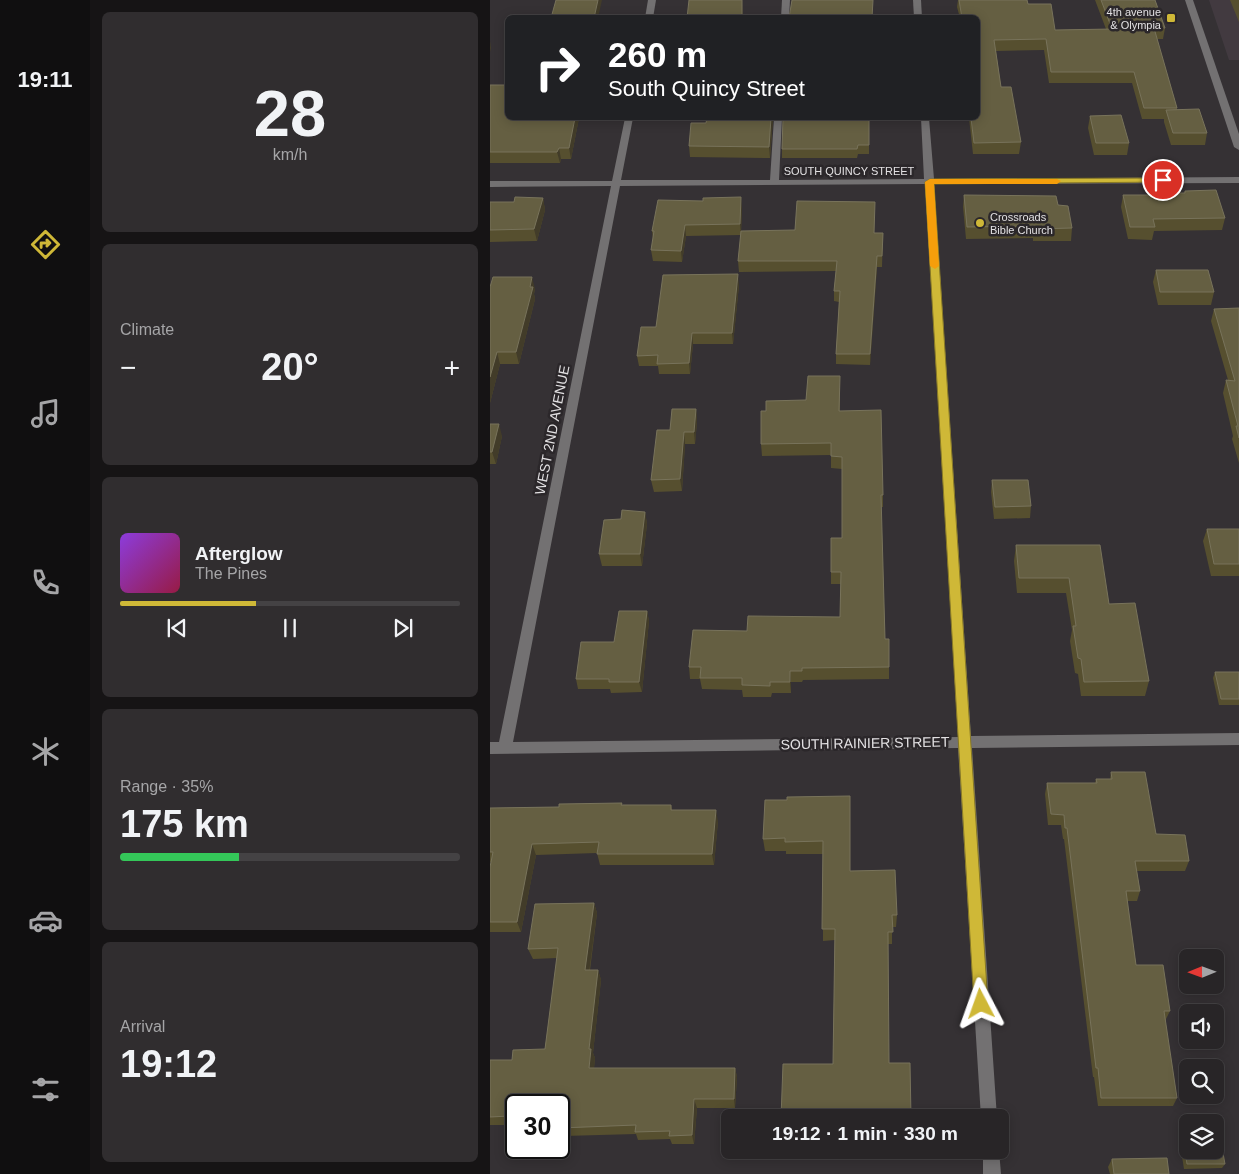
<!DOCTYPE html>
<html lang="en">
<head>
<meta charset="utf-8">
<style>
  body { margin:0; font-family:Arial,sans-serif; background:#302d2f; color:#f1f3f6; height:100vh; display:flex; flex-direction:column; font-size:19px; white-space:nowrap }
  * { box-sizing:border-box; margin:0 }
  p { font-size:16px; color:#a5a5a7 }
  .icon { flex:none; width:28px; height:28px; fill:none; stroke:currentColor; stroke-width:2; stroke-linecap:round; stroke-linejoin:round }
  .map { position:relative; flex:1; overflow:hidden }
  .drawer { display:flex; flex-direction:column; gap:12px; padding:12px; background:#161415; width:400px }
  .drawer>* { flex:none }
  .guide { position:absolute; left:15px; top:15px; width:475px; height:105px; border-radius:8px; box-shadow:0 2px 12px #0003,0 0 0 1px #444244; background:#202124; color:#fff; overflow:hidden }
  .needle { width:32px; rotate:269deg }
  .tools { position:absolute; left:689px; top:949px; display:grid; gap:10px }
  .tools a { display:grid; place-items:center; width:45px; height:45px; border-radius:8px; background:#282527; box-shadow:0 2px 12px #0003,0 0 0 1px #444244; font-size:25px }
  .speed { position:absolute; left:15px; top:1094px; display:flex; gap:10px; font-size:25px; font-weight:700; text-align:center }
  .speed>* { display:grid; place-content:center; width:65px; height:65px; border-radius:50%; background:#282527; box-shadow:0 2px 12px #0003,0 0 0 1px #444244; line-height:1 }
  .speed .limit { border:2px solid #111; border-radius:8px; background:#fff; color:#111 }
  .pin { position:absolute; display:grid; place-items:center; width:42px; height:42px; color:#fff; margin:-21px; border:2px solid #fff; border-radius:50%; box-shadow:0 1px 5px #0007 }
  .me { position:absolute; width:55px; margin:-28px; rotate:356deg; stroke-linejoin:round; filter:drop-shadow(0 0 4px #0008) }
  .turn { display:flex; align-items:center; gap:18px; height:105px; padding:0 20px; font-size:22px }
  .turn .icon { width:65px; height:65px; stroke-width:2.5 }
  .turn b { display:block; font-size:35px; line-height:42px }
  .big { font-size:38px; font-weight:700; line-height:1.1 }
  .drawer .widget { flex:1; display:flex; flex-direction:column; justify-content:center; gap:8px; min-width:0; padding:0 18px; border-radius:8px; background:#302d2f }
  .drawer .dial { align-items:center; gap:0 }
  .dial b { font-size:65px; line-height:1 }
  .song { display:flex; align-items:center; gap:15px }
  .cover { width:60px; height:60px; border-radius:8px; background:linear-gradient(135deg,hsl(270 70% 55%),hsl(340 70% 35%)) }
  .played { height:5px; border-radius:2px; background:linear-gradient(90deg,#cfb837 40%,#444244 40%) }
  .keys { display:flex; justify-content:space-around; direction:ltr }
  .heat { display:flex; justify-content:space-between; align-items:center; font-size:28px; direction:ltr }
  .charge { height:8px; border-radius:4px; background:linear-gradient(90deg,#34c759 35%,#444244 0) }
  .trip { position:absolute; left:231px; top:1109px; width:288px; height:50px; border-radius:8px; background:#282527; box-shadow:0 2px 12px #0003,0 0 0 1px #444244; font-weight:700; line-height:50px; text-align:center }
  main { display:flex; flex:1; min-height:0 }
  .dock { display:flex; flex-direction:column; width:90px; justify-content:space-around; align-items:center; background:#100f10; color:#a5a5a7 }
  .dock .icon { width:35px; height:35px }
  .dock .selected { color:#cfb837 }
  .dock b { font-size:22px; color:#f1f3f6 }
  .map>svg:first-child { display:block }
</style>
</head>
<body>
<main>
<nav class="dock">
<b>19:11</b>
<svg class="icon selected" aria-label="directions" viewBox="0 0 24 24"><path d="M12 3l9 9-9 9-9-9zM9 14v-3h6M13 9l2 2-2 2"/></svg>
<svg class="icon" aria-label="music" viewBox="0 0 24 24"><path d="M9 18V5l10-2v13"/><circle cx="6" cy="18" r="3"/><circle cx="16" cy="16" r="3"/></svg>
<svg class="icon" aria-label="phone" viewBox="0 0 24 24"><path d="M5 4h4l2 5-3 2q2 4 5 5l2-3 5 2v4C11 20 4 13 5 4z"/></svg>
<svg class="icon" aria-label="climate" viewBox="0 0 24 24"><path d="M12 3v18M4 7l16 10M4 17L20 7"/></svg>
<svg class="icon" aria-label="car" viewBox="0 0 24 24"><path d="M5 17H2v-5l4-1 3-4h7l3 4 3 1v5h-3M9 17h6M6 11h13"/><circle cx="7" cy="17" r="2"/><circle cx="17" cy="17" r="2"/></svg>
<svg class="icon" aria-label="filters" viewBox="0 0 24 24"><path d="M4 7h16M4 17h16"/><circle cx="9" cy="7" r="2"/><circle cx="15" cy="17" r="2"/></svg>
</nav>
<section class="drawer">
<div class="widget dial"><b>28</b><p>km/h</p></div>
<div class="widget"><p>Climate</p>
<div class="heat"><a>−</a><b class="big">20°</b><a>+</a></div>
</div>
<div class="widget">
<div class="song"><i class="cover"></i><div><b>Afterglow</b><p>The Pines</p></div></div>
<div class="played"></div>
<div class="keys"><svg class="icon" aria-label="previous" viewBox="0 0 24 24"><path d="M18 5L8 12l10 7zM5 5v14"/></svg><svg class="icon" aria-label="pause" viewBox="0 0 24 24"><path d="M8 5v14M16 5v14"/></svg><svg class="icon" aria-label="next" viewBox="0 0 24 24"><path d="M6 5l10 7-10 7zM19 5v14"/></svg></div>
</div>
<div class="widget"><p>Range · 35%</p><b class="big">175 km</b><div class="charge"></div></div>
<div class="widget"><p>Arrival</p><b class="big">19:12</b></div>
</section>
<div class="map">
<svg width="749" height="1174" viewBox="0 0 749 1174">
  <rect width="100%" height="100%" fill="#353134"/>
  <polygon fill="#423a40" points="719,0 749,0 749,60 739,60"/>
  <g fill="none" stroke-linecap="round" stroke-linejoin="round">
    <g fill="#737172" fill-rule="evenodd">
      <polygon points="158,0 166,0 163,18 155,18"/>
      <polygon points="292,0 300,0 299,18 291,18"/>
      <polygon points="423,0 431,0 432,18 424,18"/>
      <polygon points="695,0 703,0 749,134 749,150 744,147"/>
      <path d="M 135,118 L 143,118 L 131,180 L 280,180 L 284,118 L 292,118 L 289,180 L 434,179 L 431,118 L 439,118 L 444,179 L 749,177 L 749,183 L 444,184 L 481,736 L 749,733 L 749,745 L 482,748 L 507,1118 L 491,1118 L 468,748 L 0,754 L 0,742 L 9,742 L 121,186 L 0,187 L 0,181 L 122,181 ZM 435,184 L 468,737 L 23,742 L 130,186 Z"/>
      <polygon points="493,1150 509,1150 511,1174 493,1174"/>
    </g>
  </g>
  <g fill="#564f2f">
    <polygon points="468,0 537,0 538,4 565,30 616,29 605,0 665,0 675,28 673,39 667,39 687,108 687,110 717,133 715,145 681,145 674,122 674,119 652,119 642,83 559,83 554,50 506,51 511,87 531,142 529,154 483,154 479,118 488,118 488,18 470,18 467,7"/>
    <polygon points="740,0 749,0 749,22"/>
    <polygon points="0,85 89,118 81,159 71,159 70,163 0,163"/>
    <polygon points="600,116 639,143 637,155 604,155 598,128"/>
    <polygon points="217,118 283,118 280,158 200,157 199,146 216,123"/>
    <polygon points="379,118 379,154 368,154 367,158 292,158 292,149"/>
    <polygon points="695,191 735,218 732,230 664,231 662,240 638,239 631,207 633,195 662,195 662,193 694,193"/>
    <polygon points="474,195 568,205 582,228 581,241 543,241 543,238 476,239 473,207"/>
    <polygon points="53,198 55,210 47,241 0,242 0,202 24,202"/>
    <polygon points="252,208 251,231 393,233 392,267 387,267 380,365 346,364 346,354 349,302 344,301 344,291 346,271 249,272 248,261 251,235 196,236 192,262 163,261 161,250 163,239 162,231"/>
    <polygon points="666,270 724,292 721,305 668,305 663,282"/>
    <polygon points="249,285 243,344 203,344 200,374 169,374 168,366 149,366 147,356 166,327"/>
    <polygon points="0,287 45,289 44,294 45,299 29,364 10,364 0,403"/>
    <polygon points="749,308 749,463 742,439 743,436 733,393 736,380 738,380 721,321 724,309"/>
    <polygon points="350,388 350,411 393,495 393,507 391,507 395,639 399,667 399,679 313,680 312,682 301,682 301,693 282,693 281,697 253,697 252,690 212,689 210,679 200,679 199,667 257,631 350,617 351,584 341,584 341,538 352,538 352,469 341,468 341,455 272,456 271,444 276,411 316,400"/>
    <polygon points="206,409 207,422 205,444 195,444 192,491 164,492 161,480"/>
    <polygon points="0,424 12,436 6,464 0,464 0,466"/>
    <polygon points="502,480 541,506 540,518 504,519 501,492"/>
    <polygon points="155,512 157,524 152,566 112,566 109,554 131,519"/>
    <polygon points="717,529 749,529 749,576 721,576 713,541"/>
    <polygon points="526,545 619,604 659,681 655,696 591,696 588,674 585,673 580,641 582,630 576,593 527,593 524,561"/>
    <polygon points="157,611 159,621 152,692 121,693 120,689 88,689 86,679"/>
    <polygon points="725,672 749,672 749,705 729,705 723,678"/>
    <polygon points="621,772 666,834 699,861 695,871 647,871 650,891 647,901 637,901 646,965 680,1011 675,1021 687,1098 683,1106 608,1106 604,1077 603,1077 574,839 573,839 571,825 558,825 555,794 557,783 605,783 606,779 620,779"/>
    <polygon points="297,800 360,871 407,915 406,927 402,927 402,944 398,944 343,1064 345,940 333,941 333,854 296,854 296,851 275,851 273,839"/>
    <polygon points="132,803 132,805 181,805 182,810 228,821 224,865 110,865 107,853 46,855 31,932 0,932 0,867 1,862 0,862 0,808 69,807"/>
    <polygon points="104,903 107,913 100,970 108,970 111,980 103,1053 105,1058 104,1068 245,1068 247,1077 245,1108 207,1108 204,1144 182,1144 180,1139 148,1140 146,1134 74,1136 73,1141 69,1141 69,1105 26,1105 26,1141 19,1127 19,1125 0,1125 0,1060 22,1060 55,1049 67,958 43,959 38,949"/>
    <polygon points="691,1127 735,1164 732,1168 694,1169 688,1131"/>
    <polygon points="622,1159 679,1174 620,1174 618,1167"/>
  </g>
  <g fill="#423c29">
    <polygon points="108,0 112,0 108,18 104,18"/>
    <polygon points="252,0 253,18 252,18"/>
    <polygon points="0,41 1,48 0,52"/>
    <polygon points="85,118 89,118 81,159 79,148"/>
    <polygon points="281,118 283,118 280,158 279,147"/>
    <polygon points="69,148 71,159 70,163 67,152"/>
    <polygon points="251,197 252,208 251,235 250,224"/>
    <polygon points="53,198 55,210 47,241 44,229"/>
    <polygon points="195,225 196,236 192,262 191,251"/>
    <polygon points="387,256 387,267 380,365 380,354"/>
    <polygon points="248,274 249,285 243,344 242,333"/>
    <polygon points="42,277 45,289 44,294 45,299 29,364 26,352"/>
    <polygon points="202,333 203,344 200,374 199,363"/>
    <polygon points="7,352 10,364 0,403 0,377"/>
    <polygon points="206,409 207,422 205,444 204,432"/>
    <polygon points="9,424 12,436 6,464 2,452"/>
    <polygon points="194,432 195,444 192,491 190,479"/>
    <polygon points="155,512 157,524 152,566 150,554"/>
    <polygon points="157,611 159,621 152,692 149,682"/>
    <polygon points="300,671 301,682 301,693 300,682"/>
    <polygon points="226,810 228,821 224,865 222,854"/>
    <polygon points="42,844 46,855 31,932 27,922"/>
    <polygon points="104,903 107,913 98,980 95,970"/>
    <polygon points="108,970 111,980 103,1053 105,1058 103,1077 99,1068 99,1049"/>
    <polygon points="245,1068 247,1077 245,1108 244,1099"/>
    <polygon points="204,1099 207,1108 204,1144 202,1135"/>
    <polygon points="70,1128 74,1136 73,1141 69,1133"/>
  </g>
  <g fill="#655f42" stroke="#78735b">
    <polygon points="66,0 108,0 104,18 61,18"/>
    <polygon points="199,0 252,0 252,18 197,18"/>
    <polygon points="302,0 383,0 382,18 299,18"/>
    <polygon points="469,0 537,0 538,4 561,4 565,30 622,29 611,0 665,0 675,28 664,28 687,108 654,108 644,72 561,72 556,39 504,40 511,87 521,87 531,142 484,143 481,118 488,118 488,18 472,18"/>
    <polygon points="0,85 18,85 18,118 85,118 79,148 69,148 67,152 0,152"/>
    <polygon points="709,109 717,133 683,133 676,110"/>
    <polygon points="631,115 639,143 606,143 600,116"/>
    <polygon points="217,118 281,118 279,147 199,146 201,123 216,123"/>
    <polygon points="293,118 379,118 379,145 368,145 367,149 292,149"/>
    <polygon points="726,190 735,218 663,219 665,227 640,227 633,195 663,195 662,193 695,193 695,191"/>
    <polygon points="474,195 566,196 568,205 578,206 582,228 545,229 544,226 477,227"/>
    <polygon points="25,197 53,198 44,229 0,230 0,202 24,202"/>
    <polygon points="251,197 250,224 195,225 191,251 161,250 164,231 162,231 168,200 213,201 213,198"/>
    <polygon points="307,201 385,202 384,233 393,233 392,256 387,256 380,354 346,354 350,291 344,291 347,261 248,261 251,231 305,230"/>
    <polygon points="666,270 718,270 724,292 670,292"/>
    <polygon points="248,274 242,333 202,333 199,363 167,364 168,355 147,356 151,327 166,327 173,275"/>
    <polygon points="3,277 42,277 40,287 43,287 26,352 7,352 0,377 0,287"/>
    <polygon points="749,308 749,438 746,426 748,426 736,380 745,381 724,309"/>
    <polygon points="318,376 350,376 349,411 391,410 393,495 391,495 395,639 399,639 399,667 312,668 312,671 300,671 300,682 280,682 280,686 252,685 252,678 210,678 211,667 199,667 203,630 257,631 258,616 350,617 351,572 341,572 341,538 352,538 352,457 341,456 341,443 271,444 271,411 276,411 276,401 316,400"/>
    <polygon points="182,409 206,409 204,432 194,432 190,479 161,480 167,430 180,430"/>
    <polygon points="0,424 9,424 2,452 0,452"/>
    <polygon points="502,480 538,480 541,506 505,507"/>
    <polygon points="132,510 155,512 150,554 109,554 114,520 131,519"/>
    <polygon points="717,529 749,529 749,564 724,564"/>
    <polygon points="526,545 610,545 619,604 645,603 659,681 594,682 591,659 588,658 583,626 586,626 579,578 529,578"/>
    <polygon points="129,611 157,611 149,682 119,682 119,679 86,679 91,642 124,642"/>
    <polygon points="725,672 749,672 749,699 731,699"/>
    <polygon points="621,772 655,772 666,834 695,835 699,861 645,861 650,891 636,891 646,965 673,965 680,1011 674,1011 687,1098 611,1098 608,1068 606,1068 577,828 575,828 574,815 561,814 557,783 607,783 606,779 622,779"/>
    <polygon points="360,796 360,871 405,870 407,915 402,915 403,932 398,932 399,1063 420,1063 421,1118 291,1118 293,1064 343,1064 345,929 332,929 333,841 295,842 295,838 273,839 275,800 297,800 297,797"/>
    <polygon points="132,803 131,805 181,805 181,810 226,810 222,854 107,854 109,842 42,844 27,922 0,922 0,867 3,852 0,852 0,808 69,807 69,804"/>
    <polygon points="104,903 95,970 108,970 99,1049 101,1049 99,1068 245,1068 244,1099 204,1099 202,1135 179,1136 180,1131 145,1132 146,1125 70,1128 69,1133 69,1105 26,1105 26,1133 21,1133 22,1127 19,1127 20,1116 0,1117 0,1060 22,1060 23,1050 55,1049 68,948 38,949 45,904"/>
    <polygon points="725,1126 728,1126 735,1164 697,1164 691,1127 698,1127 698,1150 725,1150"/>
    <polygon points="677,1158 679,1174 624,1174 622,1159"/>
  </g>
  <polygon fill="#cfb837" stroke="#877824" points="673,178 676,179 676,182 444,184 498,1004 496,1009 491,1011 486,1009 484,1004 435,182 440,179"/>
  <polygon fill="#f59e0b" points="440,179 567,179 571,181 567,184 444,184 449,266 445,269 440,266 435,182"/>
  <g fill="#cfb837" stroke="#2b272a" stroke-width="2">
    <rect x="676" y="13" width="10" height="10" rx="2.5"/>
    <circle cx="490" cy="223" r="5"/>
  </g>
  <g text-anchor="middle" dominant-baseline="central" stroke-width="5" stroke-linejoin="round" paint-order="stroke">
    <g font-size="11" fill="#e2e0e2" stroke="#2b272a" text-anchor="end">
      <text x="671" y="12">4th avenue<tspan x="671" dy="13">&amp; Olympia</tspan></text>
      <text x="500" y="217" text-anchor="start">Crossroads<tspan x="500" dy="13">Bible Church</tspan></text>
    </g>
    <g font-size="11" fill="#e2e0e2" stroke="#2b272a">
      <text x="359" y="171">SOUTH QUINCY STREET</text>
    </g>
    <g font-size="14" fill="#e2e0e2" stroke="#2b272a">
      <text transform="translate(62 430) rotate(-79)">WEST 2ND AVENUE</text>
      <text transform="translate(375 743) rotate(-1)">SOUTH RAINIER STREET</text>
    </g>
  </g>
</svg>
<div class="tools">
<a><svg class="needle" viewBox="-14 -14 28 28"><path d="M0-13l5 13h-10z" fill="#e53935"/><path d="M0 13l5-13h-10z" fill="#a5a5a7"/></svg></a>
<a><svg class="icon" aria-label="sound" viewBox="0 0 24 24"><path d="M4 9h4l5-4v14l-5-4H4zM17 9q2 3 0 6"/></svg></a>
<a><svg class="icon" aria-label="search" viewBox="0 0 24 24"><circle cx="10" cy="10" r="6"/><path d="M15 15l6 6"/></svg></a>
<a><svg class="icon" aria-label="layers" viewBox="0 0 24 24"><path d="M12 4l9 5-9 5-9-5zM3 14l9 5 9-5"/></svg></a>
</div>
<div class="speed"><div class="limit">30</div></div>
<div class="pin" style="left:673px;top:180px;background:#d93025"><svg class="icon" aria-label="arrive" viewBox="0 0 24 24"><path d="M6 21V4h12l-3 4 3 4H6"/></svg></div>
<svg class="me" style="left:491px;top:1004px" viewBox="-20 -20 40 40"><path d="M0-17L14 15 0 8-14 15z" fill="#cfb837" stroke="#fff" stroke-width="4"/></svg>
<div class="trip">19:12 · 1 min · 330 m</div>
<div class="guide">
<div class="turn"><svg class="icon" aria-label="right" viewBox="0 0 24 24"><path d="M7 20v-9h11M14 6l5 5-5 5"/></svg><div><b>260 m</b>South Quincy Street</div></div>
</div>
</div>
</main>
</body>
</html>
